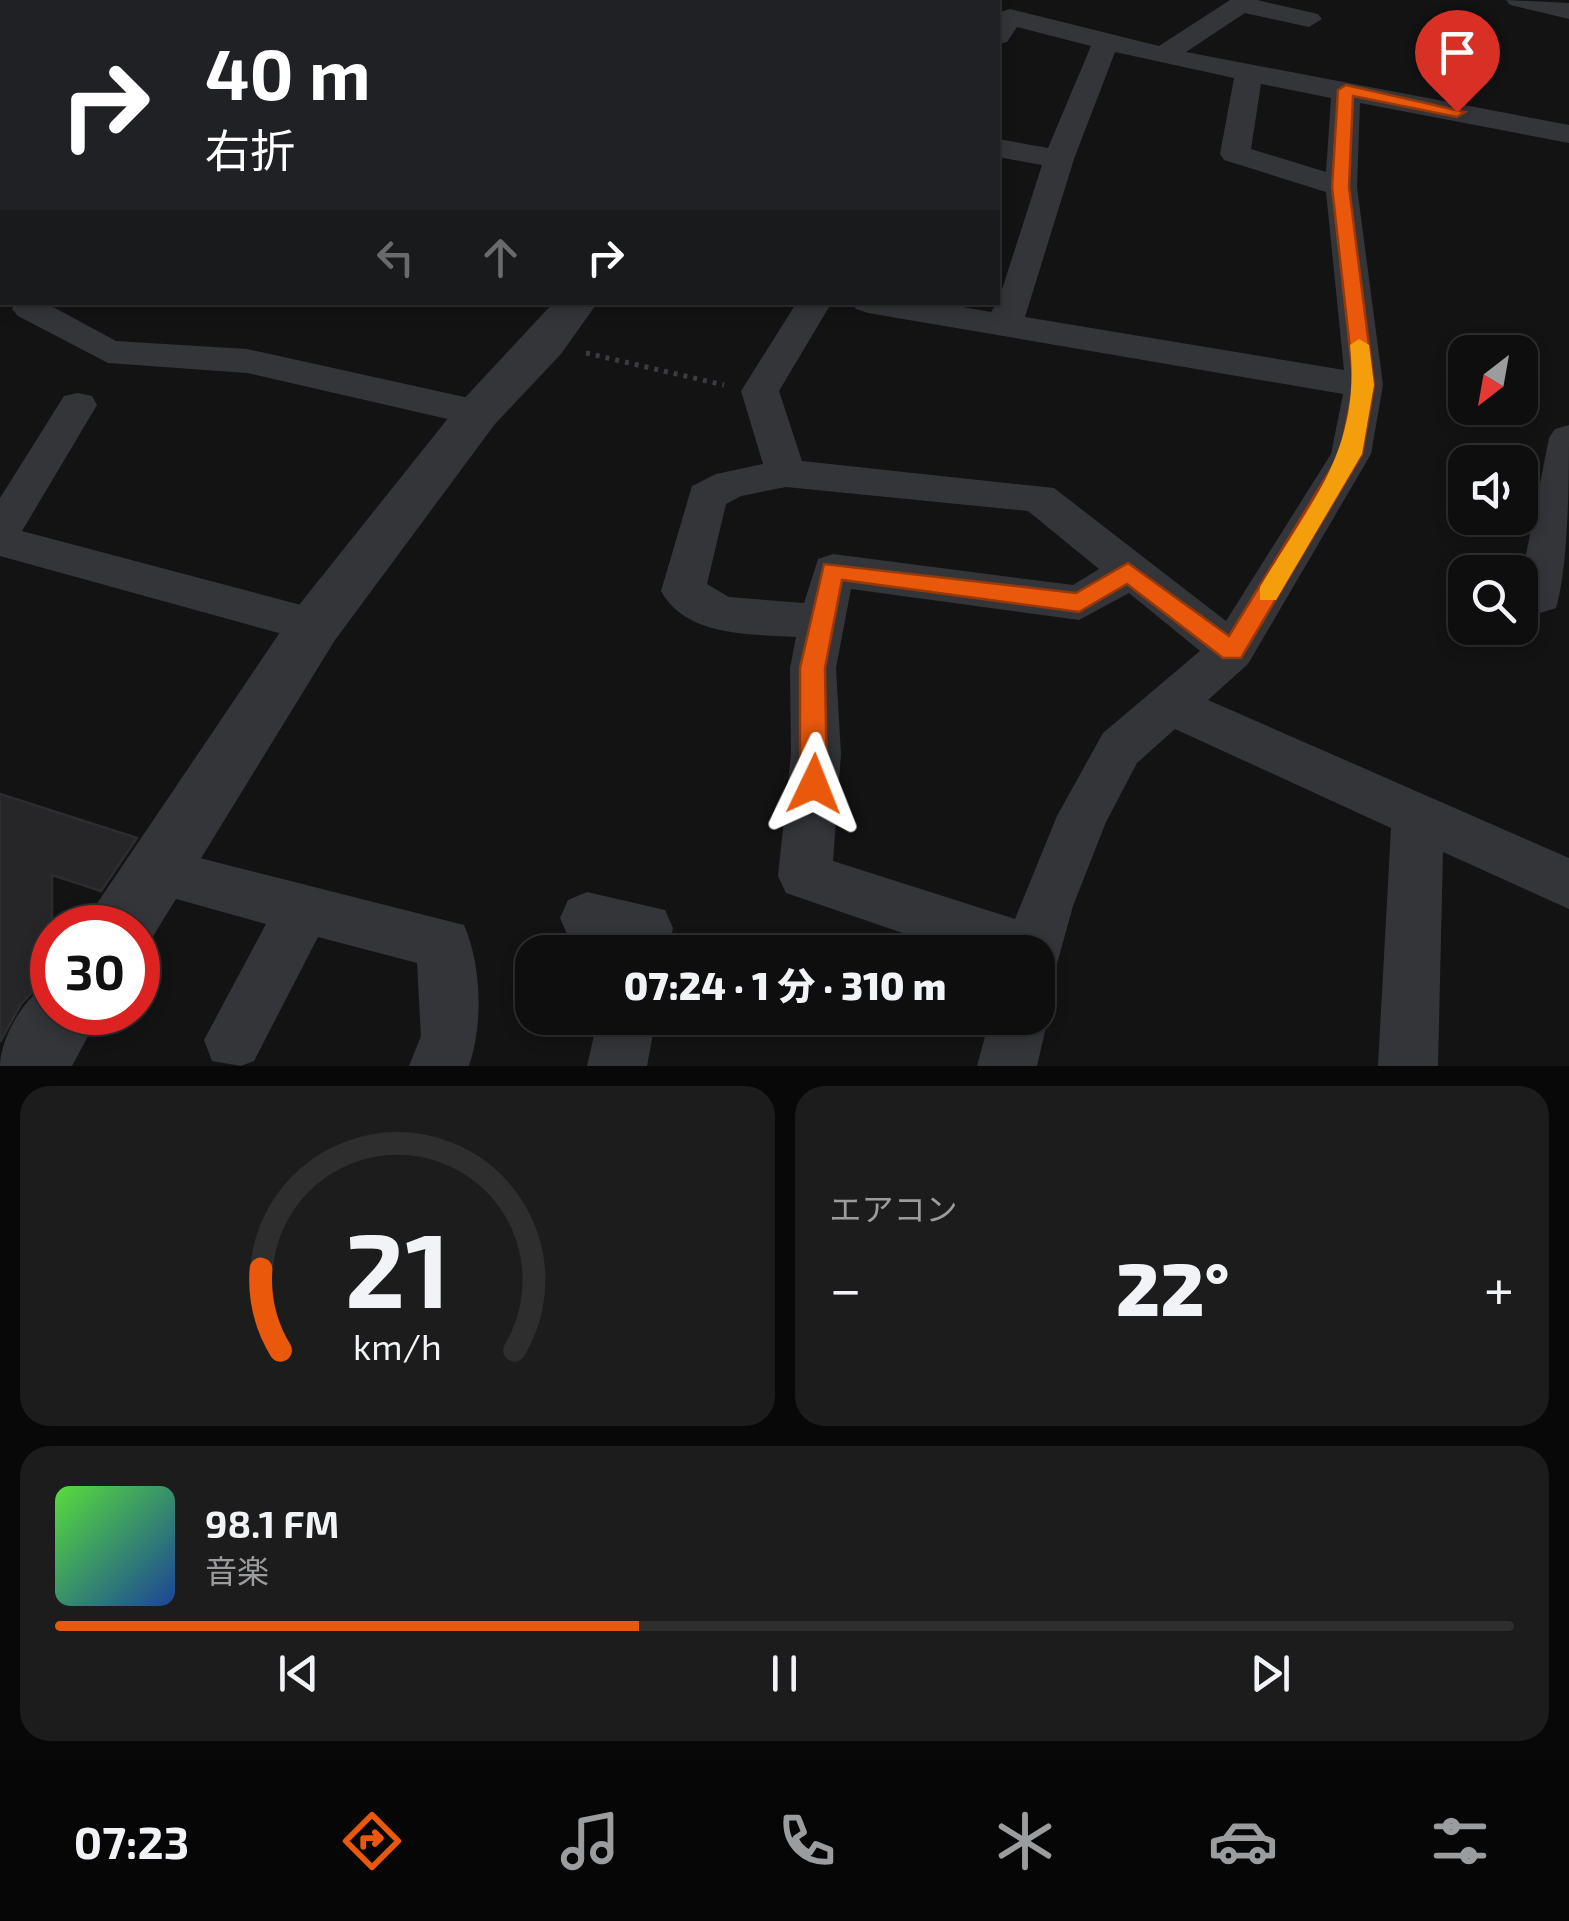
<!DOCTYPE html>
<html lang="ja">
<head>
<meta charset="utf-8">
<style>
  body { margin:0; font-family:"Exo 2","Noto Sans JP",sans-serif; background:#1c1c1d; color:#f1f3f6; height:100vh; display:flex; flex-direction:column; font-size:38px; white-space:nowrap }
  * { box-sizing:border-box; margin:0 }
  p { font-size:32px; color:#9b9c9e }
  .icon { flex:none; width:55px; height:55px; fill:none; stroke:currentColor; stroke-width:2; stroke-linecap:round; stroke-linejoin:round }
  .map { position:relative; height:1066px; overflow:hidden }
  .drawer { display:flex; flex-direction:column; gap:20px; padding:20px; background:#080808; flex:1 }
  .drawer>* { flex:none }
  .banner { position:absolute; left:0px; top:0px; width:1000px; height:305px; box-shadow:0 5px 15px #0003,0 0 0 2px #2e2e2f; background:#202124; color:#fff; overflow:hidden }
  .needle { width:65px; rotate:211deg }
  .tools { position:absolute; left:1448px; top:335px; display:grid; gap:20px }
  .tools a { display:grid; place-items:center; width:90px; height:90px; border-radius:20px; background:#0e0e0f; box-shadow:0 5px 15px #0003,0 0 0 2px #2e2e2f; font-size:50px }
  .speed { position:absolute; left:30px; top:905px; display:flex; gap:20px; font-size:50px; font-weight:700; text-align:center }
  .speed>* { display:grid; place-content:center; width:130px; height:130px; border-radius:50%; background:#0e0e0f; box-shadow:0 5px 15px #0003,0 0 0 2px #2e2e2f; line-height:1 }
  .speed .limit { border:15px solid #d22; background:#fff; color:#111 }
  .pin { position:absolute; display:grid; place-items:center; width:85px; height:85px; color:#fff; margin:-102px -42px; border-radius:50% 50% 50% 0; rotate:-45deg; box-shadow:0 0 10px #0007 }
  .pin .icon { rotate:45deg }
  .me { position:absolute; width:110px; margin:-55px; rotate:2deg; stroke-linejoin:round; filter:drop-shadow(0 0 8px #0008) }
  .turn { display:flex; align-items:center; gap:35px; height:210px; padding:0 40px; font-size:45px }
  .turn .icon { width:130px; height:130px; stroke-width:2.5 }
  .turn b { display:block; font-size:70px; line-height:85px }
  .lanes { display:flex; align-items:center; height:95px; padding:0 40px; background:#0003; justify-content:center; gap:50px; direction:ltr }
  .lanes .off { opacity:.35 }
  .big { font-size:75px; font-weight:800; line-height:1.1 }
  .drawer .tile { flex:1; display:flex; flex-direction:column; justify-content:center; gap:15px; min-width:0; padding:0 35px; border-radius:30px; background:#1c1c1d }
  .drawer .dial { align-items:center; gap:0 }
  .dial svg { height:260px; overflow:visible; fill:none; stroke:#2e2e2f; stroke-width:7; stroke-linecap:round; text-anchor:middle }
  .dial text { fill:#f1f3f6; stroke:none }
  .song { display:flex; align-items:center; gap:30px }
  .cover { width:120px; height:120px; border-radius:15px; background:linear-gradient(135deg,hsl(110 70% 55%),hsl(220 70% 35%)) }
  .played { height:10px; border-radius:5px; background:linear-gradient(90deg,#ea580c 40%,#2e2e2f 40%) }
  .keys { display:flex; justify-content:space-around; direction:ltr }
  .heat { display:flex; justify-content:space-between; align-items:center; font-size:55px; direction:ltr }
  .drawer .tiles { flex:1; display:grid; gap:20px; grid-template-columns:1fr 1fr }
  .tile:last-child { grid-column:span 2 }
  .trip { position:absolute; left:515px; top:935px; width:540px; height:100px; border-radius:30px; background:#0e0e0f; box-shadow:0 5px 15px #0003,0 0 0 2px #2e2e2f; font-weight:800; line-height:100px; text-align:center }
  .tabs { display:flex; height:160px; justify-content:space-around; align-items:center; background:#060606; color:#9b9c9e }
  .tabs .icon { width:70px; height:70px }
  .tabs .current { color:#ea580c }
  .tabs b { font-size:45px; color:#f1f3f6 }
  .map>svg:first-child { display:block }
</style>
</head>
<body>
<div class="map">
<svg width="1569" height="1066" viewBox="0 0 1569 1066">
  <rect width="100%" height="100%" fill="#131314"/>
  <g fill="none" stroke-linecap="round" stroke-linejoin="round">
    <polygon fill="#293238" fill-rule="evenodd" points="0,45 2,46 2,76 0,75"/>
  </g>
  <polygon fill="#262628" stroke="#2d2d30" stroke-width="2.5" points="0,794 137,838 101,891 52,875 52,972 21,1004 0,1042"/>
  <g fill="none" stroke-linecap="round" stroke-linejoin="round">
    <polyline stroke="#3a3c40" stroke-width="5" stroke-dasharray="4 6" stroke-linecap="butt" points="586,353 724,385"/>
    <g fill="#343539" fill-rule="evenodd">
      <polygon points="527,0 553,0 553,2 528,2"/>
      <path d="M 1230,0 L 1257,0 L 1318,14 L 1322,19 L 1309,27 L 1245,13 L 1186,52 L 1569,125 L 1569,143 L 1360,103 L 1357,187 L 1383,385 L 1371,454 L 1248,664 L 1208,700 L 1569,858 L 1569,909 L 1443,852 L 1438,1066 L 1378,1066 L 1391,828 L 1175,729 L 1137,763 L 1106,822 L 1073,906 L 1055,971 L 1038,978 L 1038,952 L 958,952 L 786,893 L 778,876 L 791,754 L 790,668 L 796,637 C 751,634 686,637 661,591 L 692,486 L 716,474 L 763,464 L 741,391 L 797,302 L 832,302 L 779,391 L 802,461 L 1054,488 L 1226,621 L 1331,454 L 1343,394 L 868,313 L 856,309 L 851,302 L 935,302 L 991,312 L 998,302 L 1042,165 L 998,157 L 998,139 L 1048,148 L 1091,46 L 1017,27 L 1007,42 L 998,44 L 1001,12 L 1010,9 L 1159,46 ZM 1115,52 L 1234,78 L 1220,154 L 1224,160 L 1326,192 L 1344,370 L 1025,317 L 1074,159 ZM 1261,84 L 1331,98 L 1326,172 L 1251,149 ZM 786,487 L 1028,511 L 1099,569 L 1073,585 L 833,554 L 818,559 L 804,603 L 729,597 L 707,584 L 726,504 L 741,496 ZM 851,589 L 1079,620 L 1129,593 L 1200,651 L 1103,733 L 1057,816 L 1015,919 L 833,861 L 841,754 L 836,668 Z"/>
      <polygon points="1506,0 1569,3 1569,19 1510,5"/>
      <polygon points="17,302 44,302 116,341 247,349 478,400 492,404 497,413 492,422 478,426 247,373 108,363 18,316 12,309"/>
      <polygon points="78,393 92,396 97,405 22,531 331,613 338,625 331,637 315,643 0,556 0,498 64,396"/>
      <path d="M 1569,425 C 1569,476 1569,563 1556,608 L 1540,613 L 1524,608 L 1520,585 L 1549,438 L 1555,429 Z"/>
      <path d="M 156,847 L 464,925 C 482,966 483,1025 469,1066 L 409,1066 L 421,1036 L 417,963 L 318,937 L 254,1061 L 241,1066 L 212,1061 L 204,1040 L 266,924 L 137,888 L 129,871 L 137,854 Z"/>
      <polygon points="587,892 665,910 673,928 668,952 612,952 613,948 568,936 560,918 568,900"/>
      <polygon points="1038,997 1048,1018 1037,1066 977,1066 990,1018 1038,1018"/>
      <polygon points="598,1018 656,1018 647,1066 587,1066"/>
    </g>
    <g fill="#343539" fill-rule="evenodd">
      <polygon points="554,302 598,302 561,354 495,424 335,640 144,951 138,953 138,928 86,928 96,905 295,610 461,402"/>
      <path d="M 52,982 L 52,1012 L 101,1012 L 72,1066 L 0,1066 C 0,1038 26,993 52,982 Z"/>
    </g>
  </g>
  <polygon fill="#ea580c" stroke="#983908" stroke-width="2.5" points="1346,85 1465,112 1457,117 1353,96 1349,187 1374,385 1362,454 1241,658 1223,658 1127,584 1079,612 842,580 825,668 827,784 823,792 804,792 800,784 800,668 824,564 1076,593 1128,563 1229,636 1340,454 1354,385 1332,187 1338,90"/>
  <path fill="#f59e0b" d="M 1359,339 L 1369,345 L 1374,385 L 1362,454 L 1276,600 L 1260,600 L 1260,587 C 1311,502 1361,450 1350,345 Z"/>
</svg>
<div class="tools">
<a><svg class="needle" viewBox="-14 -14 28 28"><path d="M0-13l5 13h-10z" fill="#e53935"/><path d="M0 13l5-13h-10z" fill="#9b9c9e"/></svg></a>
<a><svg class="icon" aria-label="sound" viewBox="0 0 24 24"><path d="M4 9h4l5-4v14l-5-4H4zM17 9q2 3 0 6"/></svg></a>
<a><svg class="icon" aria-label="search" viewBox="0 0 24 24"><circle cx="10" cy="10" r="6"/><path d="M15 15l6 6"/></svg></a>
</div>
<div class="speed"><div class="limit">30</div></div>
<div class="pin" style="left:1457px;top:112px;background:#d93025"><svg class="icon" aria-label="arrive" viewBox="0 0 24 24"><path d="M6 21V4h12l-3 4 3 4H6"/></svg></div>
<svg class="me" style="left:814px;top:784px" viewBox="-20 -20 40 40"><path d="M0-17L14 15 0 8-14 15z" fill="#ea580c" stroke="#fff" stroke-width="4"/></svg>
<div class="trip">07:24 · 1 分 · 310 m</div>
<div class="banner">
<div class="turn"><svg class="icon" aria-label="right" viewBox="0 0 24 24"><path d="M7 20v-9h11M14 6l5 5-5 5"/></svg><div><b>40 m</b>右折</div></div>
<div class="lanes"><svg class="icon off" aria-label="left" viewBox="0 0 24 24"><path d="M17 20v-9H6M10 6l-5 5 5 5"/></svg><svg class="icon off" aria-label="ahead" viewBox="0 0 24 24"><path d="M12 20V5M6 11l6-6 6 6"/></svg><svg class="icon" aria-label="right" viewBox="0 0 24 24"><path d="M7 20v-9h11M14 6l5 5-5 5"/></svg></div>
</div>
</div>
<section class="drawer">
<div class="tiles">
<div class="tile dial"><svg viewBox="0 0 100 80">
<path d="M14 69A42 42 0 1 1 86 69"/>
<path d="M14 69A42 42 0 0 1 8 44" stroke="#ea580c"/>
<text x="50" y="56" font-size="32" font-weight="700">21</text>
<text x="50" y="72" font-size="11">km/h</text>
</svg></div>
<div class="tile"><p>エアコン</p>
<div class="heat"><a>−</a><b class="big">22°</b><a>+</a></div>
</div>
<div class="tile">
<div class="song"><i class="cover"></i><div><b>98.1 FM</b><p>音楽</p></div></div>
<div class="played"></div>
<div class="keys"><svg class="icon" aria-label="previous" viewBox="0 0 24 24"><path d="M18 5L8 12l10 7zM5 5v14"/></svg><svg class="icon" aria-label="pause" viewBox="0 0 24 24"><path d="M8 5v14M16 5v14"/></svg><svg class="icon" aria-label="next" viewBox="0 0 24 24"><path d="M6 5l10 7-10 7zM19 5v14"/></svg></div>
</div>
</div>
</section>
<nav class="tabs">
<b>07:23</b>
<svg class="icon current" aria-label="directions" viewBox="0 0 24 24"><path d="M12 3l9 9-9 9-9-9zM9 14v-3h6M13 9l2 2-2 2"/></svg>
<svg class="icon" aria-label="music" viewBox="0 0 24 24"><path d="M9 18V5l10-2v13"/><circle cx="6" cy="18" r="3"/><circle cx="16" cy="16" r="3"/></svg>
<svg class="icon" aria-label="phone" viewBox="0 0 24 24"><path d="M5 4h4l2 5-3 2q2 4 5 5l2-3 5 2v4C11 20 4 13 5 4z"/></svg>
<svg class="icon" aria-label="climate" viewBox="0 0 24 24"><path d="M12 3v18M4 7l16 10M4 17L20 7"/></svg>
<svg class="icon" aria-label="car" viewBox="0 0 24 24"><path d="M5 17H2v-5l4-1 3-4h7l3 4 3 1v5h-3M9 17h6M6 11h13"/><circle cx="7" cy="17" r="2"/><circle cx="17" cy="17" r="2"/></svg>
<svg class="icon" aria-label="filters" viewBox="0 0 24 24"><path d="M4 7h16M4 17h16"/><circle cx="9" cy="7" r="2"/><circle cx="15" cy="17" r="2"/></svg>
</nav>
</body>
</html>
